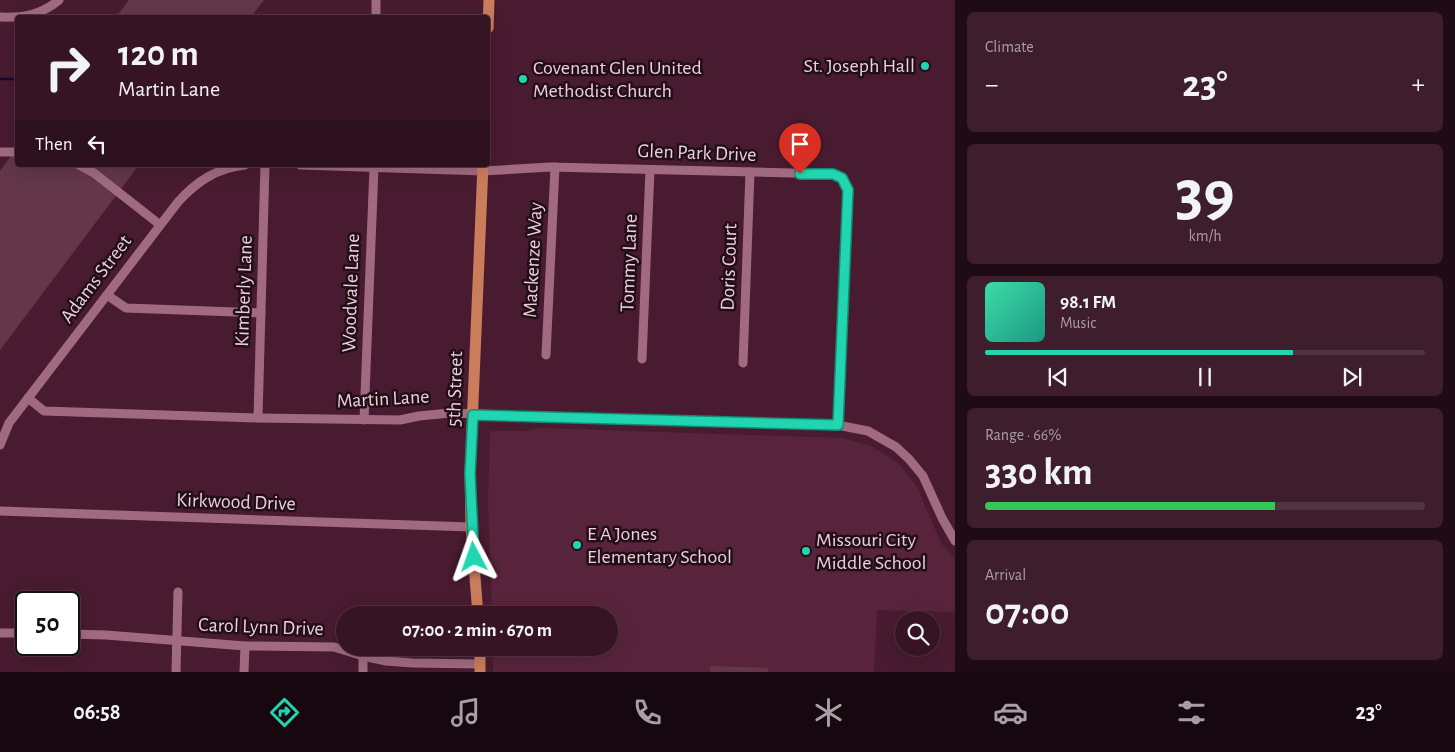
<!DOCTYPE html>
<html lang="en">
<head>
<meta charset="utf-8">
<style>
  body { margin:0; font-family:"Alegreya Sans",sans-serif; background:#3e1d2c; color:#f1f3f6; height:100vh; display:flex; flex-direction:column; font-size:19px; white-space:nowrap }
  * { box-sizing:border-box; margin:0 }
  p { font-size:16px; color:#aa9ea6 }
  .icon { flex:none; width:28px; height:28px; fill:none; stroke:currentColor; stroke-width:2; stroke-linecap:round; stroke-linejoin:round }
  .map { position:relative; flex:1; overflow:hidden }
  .drawer { display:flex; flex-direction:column; gap:12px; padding:12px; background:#1e0b14; width:500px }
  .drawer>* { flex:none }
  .hud { position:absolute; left:15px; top:15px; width:475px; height:152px; border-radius:5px; box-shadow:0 5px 20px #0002,0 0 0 1px #513341; background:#371424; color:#f1f3f6; overflow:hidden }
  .tools { position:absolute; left:895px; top:611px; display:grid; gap:10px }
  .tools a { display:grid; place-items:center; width:45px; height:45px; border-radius:50%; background:#371424; box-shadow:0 5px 20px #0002,0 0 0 1px #513341; font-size:25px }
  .speed { position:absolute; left:15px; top:591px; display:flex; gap:10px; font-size:25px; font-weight:700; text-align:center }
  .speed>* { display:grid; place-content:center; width:65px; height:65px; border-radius:50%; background:#371424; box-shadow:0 5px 20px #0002,0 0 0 1px #513341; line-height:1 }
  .speed .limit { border:2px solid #111; border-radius:8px; background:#fff; color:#111 }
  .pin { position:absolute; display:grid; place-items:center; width:42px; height:42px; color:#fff; margin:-51px -21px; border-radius:50% 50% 50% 0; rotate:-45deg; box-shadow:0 0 5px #0007 }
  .pin .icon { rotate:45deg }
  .me { position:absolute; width:55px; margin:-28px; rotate:356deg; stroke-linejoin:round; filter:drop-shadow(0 0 4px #0008) }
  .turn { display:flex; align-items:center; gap:18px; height:105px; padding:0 20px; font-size:22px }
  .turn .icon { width:65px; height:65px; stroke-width:2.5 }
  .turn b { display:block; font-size:35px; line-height:42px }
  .then { display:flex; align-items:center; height:48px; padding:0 20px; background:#0003; gap:10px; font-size:19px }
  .big { font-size:38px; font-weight:600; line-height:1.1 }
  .drawer .widget { flex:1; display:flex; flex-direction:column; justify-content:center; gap:8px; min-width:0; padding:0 18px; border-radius:8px; background:#3e1d2c }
  .drawer .dial { align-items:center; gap:0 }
  .dial b { font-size:65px; line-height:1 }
  .song { display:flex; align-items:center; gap:15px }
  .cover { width:60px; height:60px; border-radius:8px; background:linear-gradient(135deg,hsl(160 70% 55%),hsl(170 70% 35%)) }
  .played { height:5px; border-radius:2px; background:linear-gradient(90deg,#20d5b0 70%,#513341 70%) }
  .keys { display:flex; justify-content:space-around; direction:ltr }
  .heat { display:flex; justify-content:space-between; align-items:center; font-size:28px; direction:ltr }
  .charge { height:8px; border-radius:4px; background:linear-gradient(90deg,#34c759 66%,#513341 0) }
  .trip { position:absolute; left:336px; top:606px; width:282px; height:50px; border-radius:25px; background:#371424; box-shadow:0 5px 20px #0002,0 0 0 1px #513341; font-weight:600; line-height:50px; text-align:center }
  .menu { display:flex; height:80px; justify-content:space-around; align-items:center; background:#16080e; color:#aa9ea6 }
  .menu .icon { width:35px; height:35px }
  .menu .on { color:#20d5b0 }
  .menu b { font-size:22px; color:#f1f3f6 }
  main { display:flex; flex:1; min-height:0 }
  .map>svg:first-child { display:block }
</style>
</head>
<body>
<main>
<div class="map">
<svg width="955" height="672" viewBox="0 0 955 672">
  <rect width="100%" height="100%" fill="#491b30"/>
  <polygon fill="#58243c" points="539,428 842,438 871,446 898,463 917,487 941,543 955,559 955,612 877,610 874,672 493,672 493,648 610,648 610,615 492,615 488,501 490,432 496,431 526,431"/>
  <g fill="#64364a">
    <polygon points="129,0 264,0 251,17 116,17"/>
    <polygon points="17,148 18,165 139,165 0,350 0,171"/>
    <polygon points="710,666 768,668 768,672 710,672"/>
  </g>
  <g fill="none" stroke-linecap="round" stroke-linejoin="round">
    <polyline stroke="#170735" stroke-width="2.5" points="0,79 18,79"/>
    <g stroke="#a06b80" stroke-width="9">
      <path d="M 0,17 C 23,18 41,15 59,0"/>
      <polyline points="376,18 376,0"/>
      <polyline points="0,152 18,152"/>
      <polyline points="79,165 94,173 159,224"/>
      <polyline points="300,165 483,171 550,167 833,174 842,178 849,190 837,425"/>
      <polyline points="107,295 126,308 261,313"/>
      <polyline points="546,355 555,167"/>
      <polyline points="642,359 650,170"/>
      <polyline points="743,363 750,172"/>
      <polyline points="28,398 44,411 258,418 400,420 419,416 450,413 668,421 837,425 868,431 896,447 909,459 923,476 942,518 955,541"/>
      <polyline points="258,418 265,165"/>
      <polyline points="364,420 374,167"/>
      <path d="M 0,445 L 9,423 L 178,202 C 197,181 217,168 245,165"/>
      <polyline points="0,511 471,527"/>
      <polyline points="0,633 26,633"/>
      <polyline points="69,634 106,635 245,646 334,647 363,656 386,661 413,663 480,664"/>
      <polyline points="176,672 178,592"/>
      <polyline points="244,672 245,646"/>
      <polyline points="363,672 363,656"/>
    </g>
    <g stroke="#cb7c5b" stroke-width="11">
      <polyline points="488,28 489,0"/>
      <polyline points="478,615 471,527 470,474 483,165"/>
      <polyline points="480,672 480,648"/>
    </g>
  </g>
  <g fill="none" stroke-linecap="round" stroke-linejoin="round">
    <g stroke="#158a72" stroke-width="12">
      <polyline id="route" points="474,557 470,474 473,415 838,425 848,190 842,178 833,174 800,174"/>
    </g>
    <use href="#route" stroke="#20d5b0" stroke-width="9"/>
  </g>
  <g fill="#20d5b0" stroke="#220e17" stroke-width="2">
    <circle cx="925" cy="66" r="5"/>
    <circle cx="523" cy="79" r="5"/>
    <circle cx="577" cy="545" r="5"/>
    <circle cx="806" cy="551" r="5"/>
  </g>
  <g text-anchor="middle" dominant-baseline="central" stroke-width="5" stroke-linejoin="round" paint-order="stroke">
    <g font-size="20" fill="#edcfda" stroke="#220e17" text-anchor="start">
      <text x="915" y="66" text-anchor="end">St. Joseph Hall</text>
      <text x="533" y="68">Covenant Glen United<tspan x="533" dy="23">Methodist Church</tspan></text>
      <text x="587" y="534">E A Jones<tspan x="587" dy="23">Elementary School</tspan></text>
      <text x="816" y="540">Missouri City<tspan x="816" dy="23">Middle School</tspan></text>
    </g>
    <g font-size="20" fill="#edcfda" stroke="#220e17">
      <text transform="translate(697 153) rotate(2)">Glen Park Drive</text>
      <text transform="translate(533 260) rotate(-87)">Mackenze Way</text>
      <text transform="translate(629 263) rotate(-88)">Tommy Lane</text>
      <text transform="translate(729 267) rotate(-88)">Doris Court</text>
      <text transform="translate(96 279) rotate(-53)">Adams Street</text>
      <text transform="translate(244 291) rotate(-88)">Kimberly Lane</text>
      <text transform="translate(351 293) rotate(-88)">Woodvale Lane</text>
      <text transform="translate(455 389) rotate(-88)">5th Street</text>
      <text transform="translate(383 399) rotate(-3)">Martin Lane</text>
      <text transform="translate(236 502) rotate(2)">Kirkwood Drive</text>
      <text transform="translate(261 627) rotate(2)">Carol Lynn Drive</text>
    </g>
  </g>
</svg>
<div class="tools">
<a><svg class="icon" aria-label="search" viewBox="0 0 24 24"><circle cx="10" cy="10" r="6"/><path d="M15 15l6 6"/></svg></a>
</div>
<div class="speed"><div class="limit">50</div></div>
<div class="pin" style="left:800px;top:174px;background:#d93025"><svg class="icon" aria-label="arrive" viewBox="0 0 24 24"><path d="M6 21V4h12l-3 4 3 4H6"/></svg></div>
<svg class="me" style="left:474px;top:557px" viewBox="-20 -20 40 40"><path d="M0-17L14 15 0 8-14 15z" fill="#20d5b0" stroke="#fff" stroke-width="4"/></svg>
<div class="trip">07:00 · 2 min · 670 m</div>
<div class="hud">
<div class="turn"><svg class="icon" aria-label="right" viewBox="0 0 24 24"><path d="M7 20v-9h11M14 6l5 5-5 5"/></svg><div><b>120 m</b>Martin Lane</div></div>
<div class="then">Then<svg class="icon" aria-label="left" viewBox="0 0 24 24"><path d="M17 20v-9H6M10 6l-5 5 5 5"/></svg></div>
</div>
</div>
<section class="drawer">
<div class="widget"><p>Climate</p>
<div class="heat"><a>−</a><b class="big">23°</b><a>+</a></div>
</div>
<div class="widget dial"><b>39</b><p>km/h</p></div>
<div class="widget">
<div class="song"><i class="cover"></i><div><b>98.1 FM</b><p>Music</p></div></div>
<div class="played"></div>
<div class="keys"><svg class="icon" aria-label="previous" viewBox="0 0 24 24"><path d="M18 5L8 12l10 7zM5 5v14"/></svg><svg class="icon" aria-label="pause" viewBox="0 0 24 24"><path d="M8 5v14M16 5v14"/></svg><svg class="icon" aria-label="next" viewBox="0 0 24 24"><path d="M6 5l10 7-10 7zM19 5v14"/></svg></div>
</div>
<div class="widget"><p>Range · 66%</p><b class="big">330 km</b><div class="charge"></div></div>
<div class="widget"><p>Arrival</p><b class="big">07:00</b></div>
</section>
</main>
<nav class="menu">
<b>06:58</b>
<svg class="icon on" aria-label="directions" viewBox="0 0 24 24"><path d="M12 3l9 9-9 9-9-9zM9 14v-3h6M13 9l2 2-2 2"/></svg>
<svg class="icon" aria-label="music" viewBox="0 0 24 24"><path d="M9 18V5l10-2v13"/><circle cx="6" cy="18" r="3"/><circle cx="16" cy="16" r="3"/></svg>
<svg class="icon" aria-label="phone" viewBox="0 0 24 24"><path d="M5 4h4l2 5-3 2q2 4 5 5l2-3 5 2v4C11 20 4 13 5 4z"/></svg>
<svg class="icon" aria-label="climate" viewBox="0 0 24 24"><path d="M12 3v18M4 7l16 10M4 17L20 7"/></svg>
<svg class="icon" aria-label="car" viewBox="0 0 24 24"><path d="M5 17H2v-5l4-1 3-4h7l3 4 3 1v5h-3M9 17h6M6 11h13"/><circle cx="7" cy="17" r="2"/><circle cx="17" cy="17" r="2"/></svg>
<svg class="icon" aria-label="filters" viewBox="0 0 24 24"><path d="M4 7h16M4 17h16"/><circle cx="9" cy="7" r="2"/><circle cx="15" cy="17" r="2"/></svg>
<b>23°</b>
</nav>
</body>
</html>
